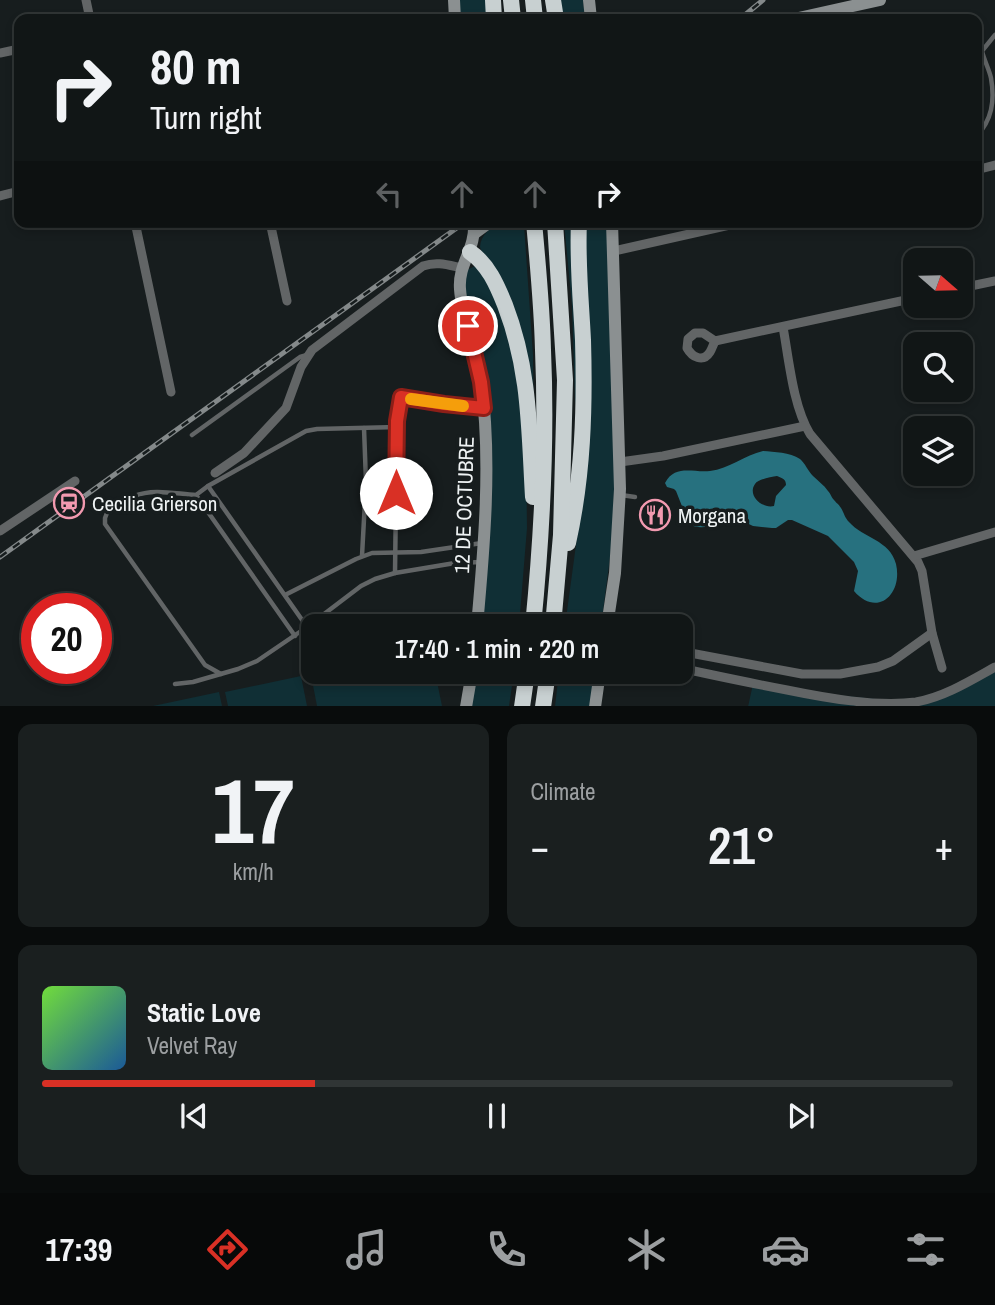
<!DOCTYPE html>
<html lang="en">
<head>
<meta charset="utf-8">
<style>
  body { margin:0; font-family:"Archivo Narrow",sans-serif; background:#1a1f1f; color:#f1f3f6; height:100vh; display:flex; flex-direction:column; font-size:26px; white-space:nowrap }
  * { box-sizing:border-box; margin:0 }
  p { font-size:23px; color:#9c9fa1 }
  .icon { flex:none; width:38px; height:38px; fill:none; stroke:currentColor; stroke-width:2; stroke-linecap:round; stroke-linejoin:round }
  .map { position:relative; height:706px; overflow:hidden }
  .panel { display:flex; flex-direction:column; gap:18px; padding:18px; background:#090c0c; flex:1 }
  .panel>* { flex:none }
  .banner { position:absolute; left:14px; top:14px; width:968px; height:214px; border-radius:14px; box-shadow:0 4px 10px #0003,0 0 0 2px #303535; background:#111616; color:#f1f3f6; overflow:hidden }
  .needle { width:46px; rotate:110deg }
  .tools { position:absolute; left:903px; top:248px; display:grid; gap:14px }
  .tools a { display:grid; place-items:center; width:70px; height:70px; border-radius:14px; background:#111616; box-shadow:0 4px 10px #0003,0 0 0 2px #303535; font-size:35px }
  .speed { position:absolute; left:21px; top:593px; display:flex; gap:14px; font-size:35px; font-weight:700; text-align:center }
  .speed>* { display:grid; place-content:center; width:91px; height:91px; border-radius:50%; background:#111616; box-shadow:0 4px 10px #0003,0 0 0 2px #303535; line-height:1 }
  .speed .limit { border:10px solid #d22; background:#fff; color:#111 }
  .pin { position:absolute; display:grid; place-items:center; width:60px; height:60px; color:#fff; margin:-30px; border:4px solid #fff; border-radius:50%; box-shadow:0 2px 7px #0007 }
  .me { position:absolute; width:77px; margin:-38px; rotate:0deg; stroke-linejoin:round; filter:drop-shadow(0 0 5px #0008) }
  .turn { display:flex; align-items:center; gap:24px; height:147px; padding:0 21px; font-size:32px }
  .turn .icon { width:91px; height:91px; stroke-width:2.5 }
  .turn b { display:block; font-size:49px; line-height:60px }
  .lanes { display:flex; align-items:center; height:66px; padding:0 21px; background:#0003; justify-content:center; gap:35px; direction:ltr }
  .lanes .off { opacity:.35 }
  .big { font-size:52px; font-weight:600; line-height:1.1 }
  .panel .tile { flex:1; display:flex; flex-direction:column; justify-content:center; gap:10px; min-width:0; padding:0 24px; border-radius:14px; background:#1a1f1f }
  .panel .dial { align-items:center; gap:0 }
  .dial b { font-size:91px; line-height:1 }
  .song { display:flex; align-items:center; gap:21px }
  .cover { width:84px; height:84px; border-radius:10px; background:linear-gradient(135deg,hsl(100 70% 55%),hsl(210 70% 35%)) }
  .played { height:7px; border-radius:4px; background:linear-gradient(90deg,#d93025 30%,#303535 30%) }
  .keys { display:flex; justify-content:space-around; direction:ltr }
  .heat { display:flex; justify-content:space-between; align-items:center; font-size:38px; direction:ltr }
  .panel .tiles { flex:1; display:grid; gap:18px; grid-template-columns:1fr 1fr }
  .tile:last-child { grid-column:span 2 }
  .trip { position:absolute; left:301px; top:614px; width:392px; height:70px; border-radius:14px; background:#111616; box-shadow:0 4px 10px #0003,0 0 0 2px #303535; font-weight:600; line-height:70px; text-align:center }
  .dock { display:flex; height:112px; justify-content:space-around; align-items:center; background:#070909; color:#9c9fa1 }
  .dock .icon { width:49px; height:49px }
  .dock .active { color:#d93025 }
  .dock b { font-size:32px; color:#f1f3f6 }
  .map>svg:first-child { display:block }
</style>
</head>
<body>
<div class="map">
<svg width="995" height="707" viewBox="0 0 995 707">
  <rect width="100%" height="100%" fill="#171d1e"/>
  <g fill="#102f35">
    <polygon points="458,0 488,0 489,19 460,19"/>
    <polygon points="558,0 583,0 585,19 560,19"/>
    <path d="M 500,222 L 527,222 L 524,225 L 533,355 L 534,440 L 527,370 L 480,247 C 481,234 490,229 500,222 Z"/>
    <polygon points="564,222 575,222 577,408 575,400 572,306"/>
    <polygon points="585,222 607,222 615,464 612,542 601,626 565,626 584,486"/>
    <polygon points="475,266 483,268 516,354 526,455 527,528 519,626 481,626 489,497 464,285 467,270"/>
    <polygon points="995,667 995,706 748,707 753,684 786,690 915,703"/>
    <polygon points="327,672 435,672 442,706 317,706 311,675"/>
    <polygon points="475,672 514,672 509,706 470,707"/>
    <polygon points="559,672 595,672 590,706 555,707"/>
    <polygon points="301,676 307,706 228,706 225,692"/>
    <polygon points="219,692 222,706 153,706"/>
  </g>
  <path fill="#27717f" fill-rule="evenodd" d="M 763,451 C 774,452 790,452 800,459 C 805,463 808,471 813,476 C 818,481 824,485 828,491 C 832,496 830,495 834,500 C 839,506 837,502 841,508 C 844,513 845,518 849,522 C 863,538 890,540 896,564 C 903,594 877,618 854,591 L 858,571 L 854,562 L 828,536 L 792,520 L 788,520 L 776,528 L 772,528 L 753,526 L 736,518 C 720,521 704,533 689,524 L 676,491 L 674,489 L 667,487 L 665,483 C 675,464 693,473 710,471 C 729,469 745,455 763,451 ZM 777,476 C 782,478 786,479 786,485 L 776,496 L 774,506 C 762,509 747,495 755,484 C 758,479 771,477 777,476 Z"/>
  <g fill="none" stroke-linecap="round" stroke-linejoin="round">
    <g stroke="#626566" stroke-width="4.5">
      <path d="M 976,137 C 992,120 995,101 991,78 C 989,69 984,60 982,51 L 995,35"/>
      <polyline points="481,408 401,397 397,421 395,573 455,563 482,562"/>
      <polyline points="192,435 300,357 307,355"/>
      <polyline points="208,486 307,627"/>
      <polyline points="196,495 295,636"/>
      <polyline points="621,495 635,497"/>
      <polyline points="362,556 366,482 364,428"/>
      <polyline points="285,595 356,559 372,553 421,552 482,543"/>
      <path d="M 221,674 L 205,665 L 105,524 L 105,518 L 109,508 C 117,504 125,499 134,496 C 154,488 176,494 196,495 L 208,486 L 306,431 L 317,429 L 397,427"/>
      <polyline points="175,684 193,682 238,669 257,661 307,627 361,586 375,579 395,573"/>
    </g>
    <g stroke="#626566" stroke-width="9">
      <polyline points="86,0 90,19"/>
      <polyline points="0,53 19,49"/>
      <polyline points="976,170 995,165"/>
      <polyline points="0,196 19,191"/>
      <polyline points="135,222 171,392"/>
      <polyline points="270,222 287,301"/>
      <polyline points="614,251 743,222"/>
      <polyline points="961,288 995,281"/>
      <path d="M 783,327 C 789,360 793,406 810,434 L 918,562 L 922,571 L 932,633 L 942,668"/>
      <path d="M 695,333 L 703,333 L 715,341 C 713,345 712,349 710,352 C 703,363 692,357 687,348 L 688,339 Z"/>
      <polyline points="715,341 915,298"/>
      <polyline points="620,462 663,456 805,426"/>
      <path d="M 215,473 L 244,453 L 286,408 L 301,367 L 312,350 L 423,266 C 437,261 448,265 462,268"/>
      <polyline points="0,531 75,481"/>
      <polyline points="914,556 995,532"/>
      <polyline points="685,621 681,648 685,652 802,674 840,674 878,667 893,661 932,633"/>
      <path d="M 681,668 C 716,676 751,683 787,690 C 826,698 876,707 916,702 C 944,697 970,681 995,667"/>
    </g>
    <g stroke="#8b9091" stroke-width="12">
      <polyline points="454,0 455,19"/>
      <polyline points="589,0 591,19"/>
      <polyline points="794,19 880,0"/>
      <path d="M 474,222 C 476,250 458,263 460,289 C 462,319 476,351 481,382 C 492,459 484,549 477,626"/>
      <polyline points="475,233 490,222"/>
      <polyline points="607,626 615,573 620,489 612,222"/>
      <polyline points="466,707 472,672"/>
      <polyline points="595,707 600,672"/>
    </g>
    <g stroke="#c8d0d1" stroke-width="16">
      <polyline points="493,0 494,19"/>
      <polyline points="511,0 513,19"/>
      <polyline points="533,0 535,19"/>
      <polyline points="553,0 556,19"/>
      <path d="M 470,252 C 488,264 497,285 505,305 C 530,370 529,429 533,497"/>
      <path d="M 568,543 C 583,476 585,409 583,340 C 581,301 577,261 579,222"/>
      <path d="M 533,626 C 542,535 547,442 543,350 C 542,307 538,265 534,222"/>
      <polyline points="553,626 561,535 565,380 555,222"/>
      <polyline points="522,707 527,672"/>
      <polyline points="543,707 548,672"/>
    </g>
    <g stroke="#84898a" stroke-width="5">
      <g id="rail">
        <polyline points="740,19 763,0"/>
        <polyline points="0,557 465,222"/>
      </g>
    </g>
    <use href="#rail" stroke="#171d1e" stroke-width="2.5" stroke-dasharray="8" stroke-linecap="butt"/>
  </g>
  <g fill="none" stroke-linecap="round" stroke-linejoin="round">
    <g stroke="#8d1f18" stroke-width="18">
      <polyline id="route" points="396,493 397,421 401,397 444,404 484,408 481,382 468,326"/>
    </g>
    <use href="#route" stroke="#d93025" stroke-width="12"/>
    <polyline stroke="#f59e0b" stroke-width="12" points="411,399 463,406"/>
  </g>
  <defs>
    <g id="station-ring" transform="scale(1.575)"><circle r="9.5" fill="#171d1e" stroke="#f29ab0" stroke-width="1.5"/><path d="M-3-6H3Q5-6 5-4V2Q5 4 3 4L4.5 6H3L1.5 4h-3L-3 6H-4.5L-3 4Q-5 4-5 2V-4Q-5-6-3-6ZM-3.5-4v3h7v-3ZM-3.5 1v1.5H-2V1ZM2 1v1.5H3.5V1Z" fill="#f29ab0"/></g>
    <g id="restaurant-ring" transform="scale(1.575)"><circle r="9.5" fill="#171d1e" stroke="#f29ab0" stroke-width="1.5"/><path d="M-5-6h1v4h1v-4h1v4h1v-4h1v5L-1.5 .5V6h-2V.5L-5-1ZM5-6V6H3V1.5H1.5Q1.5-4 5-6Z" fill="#f29ab0"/></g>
  </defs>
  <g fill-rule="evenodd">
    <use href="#station-ring" x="69" y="503"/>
    <use href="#restaurant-ring" x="655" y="515"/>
  </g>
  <g text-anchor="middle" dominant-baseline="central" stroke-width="7" stroke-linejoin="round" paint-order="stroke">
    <g font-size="21" fill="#eff3f4" stroke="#171d1e" text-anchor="start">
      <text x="92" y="503">Cecilia Grierson</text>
      <text x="678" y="515">Morgana</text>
    </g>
    <g font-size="21" fill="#eff3f4" stroke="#171d1e">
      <text transform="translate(464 505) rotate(-88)">12 DE OCTUBRE</text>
    </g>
  </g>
</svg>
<div class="tools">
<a><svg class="needle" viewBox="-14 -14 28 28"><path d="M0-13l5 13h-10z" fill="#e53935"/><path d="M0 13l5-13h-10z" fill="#9c9fa1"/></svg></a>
<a><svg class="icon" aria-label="search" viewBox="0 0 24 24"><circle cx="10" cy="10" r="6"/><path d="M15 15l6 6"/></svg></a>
<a><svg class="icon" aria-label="layers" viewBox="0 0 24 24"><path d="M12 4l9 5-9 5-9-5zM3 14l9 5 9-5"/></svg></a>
</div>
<div class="speed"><div class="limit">20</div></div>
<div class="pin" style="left:468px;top:326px;background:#d93025"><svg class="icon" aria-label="arrive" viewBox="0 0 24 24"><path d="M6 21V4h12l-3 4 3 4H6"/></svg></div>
<svg class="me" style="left:396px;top:493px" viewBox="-20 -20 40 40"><circle r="19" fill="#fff"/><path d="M0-13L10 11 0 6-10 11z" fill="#d93025"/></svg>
<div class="trip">17:40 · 1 min · 220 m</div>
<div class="banner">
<div class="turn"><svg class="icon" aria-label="right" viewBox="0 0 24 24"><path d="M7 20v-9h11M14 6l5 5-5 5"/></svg><div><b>80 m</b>Turn right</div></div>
<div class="lanes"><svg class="icon off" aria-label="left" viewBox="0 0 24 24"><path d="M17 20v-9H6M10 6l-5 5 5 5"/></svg><svg class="icon off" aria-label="ahead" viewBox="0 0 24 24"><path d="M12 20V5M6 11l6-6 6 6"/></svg><svg class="icon off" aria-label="ahead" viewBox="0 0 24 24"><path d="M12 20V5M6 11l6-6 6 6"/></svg><svg class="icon" aria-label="right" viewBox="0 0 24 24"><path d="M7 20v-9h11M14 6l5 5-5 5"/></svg></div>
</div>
</div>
<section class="panel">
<div class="tiles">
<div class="tile dial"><b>17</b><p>km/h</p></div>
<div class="tile"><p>Climate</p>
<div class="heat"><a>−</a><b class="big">21°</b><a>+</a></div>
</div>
<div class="tile">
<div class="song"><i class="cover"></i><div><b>Static Love</b><p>Velvet Ray</p></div></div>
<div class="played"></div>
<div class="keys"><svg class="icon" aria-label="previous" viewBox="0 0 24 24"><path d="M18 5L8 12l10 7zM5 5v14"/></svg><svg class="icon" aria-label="pause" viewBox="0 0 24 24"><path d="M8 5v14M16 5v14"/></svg><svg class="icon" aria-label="next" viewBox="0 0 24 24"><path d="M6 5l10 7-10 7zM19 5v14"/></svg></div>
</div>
</div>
</section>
<nav class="dock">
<b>17:39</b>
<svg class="icon active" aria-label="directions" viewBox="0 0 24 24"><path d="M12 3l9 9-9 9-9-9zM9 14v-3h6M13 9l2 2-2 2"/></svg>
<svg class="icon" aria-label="music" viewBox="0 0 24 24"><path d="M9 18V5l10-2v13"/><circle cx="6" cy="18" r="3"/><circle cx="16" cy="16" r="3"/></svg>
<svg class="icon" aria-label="phone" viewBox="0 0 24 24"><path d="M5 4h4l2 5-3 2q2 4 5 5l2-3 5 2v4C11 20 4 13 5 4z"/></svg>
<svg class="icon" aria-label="climate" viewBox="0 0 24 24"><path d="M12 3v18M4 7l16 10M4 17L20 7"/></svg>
<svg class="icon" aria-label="car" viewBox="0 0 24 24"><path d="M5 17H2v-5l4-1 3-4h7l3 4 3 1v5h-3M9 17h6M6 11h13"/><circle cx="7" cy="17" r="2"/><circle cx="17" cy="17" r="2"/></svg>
<svg class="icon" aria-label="filters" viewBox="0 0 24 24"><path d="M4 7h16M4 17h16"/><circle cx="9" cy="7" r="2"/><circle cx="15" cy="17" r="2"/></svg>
</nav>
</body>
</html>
